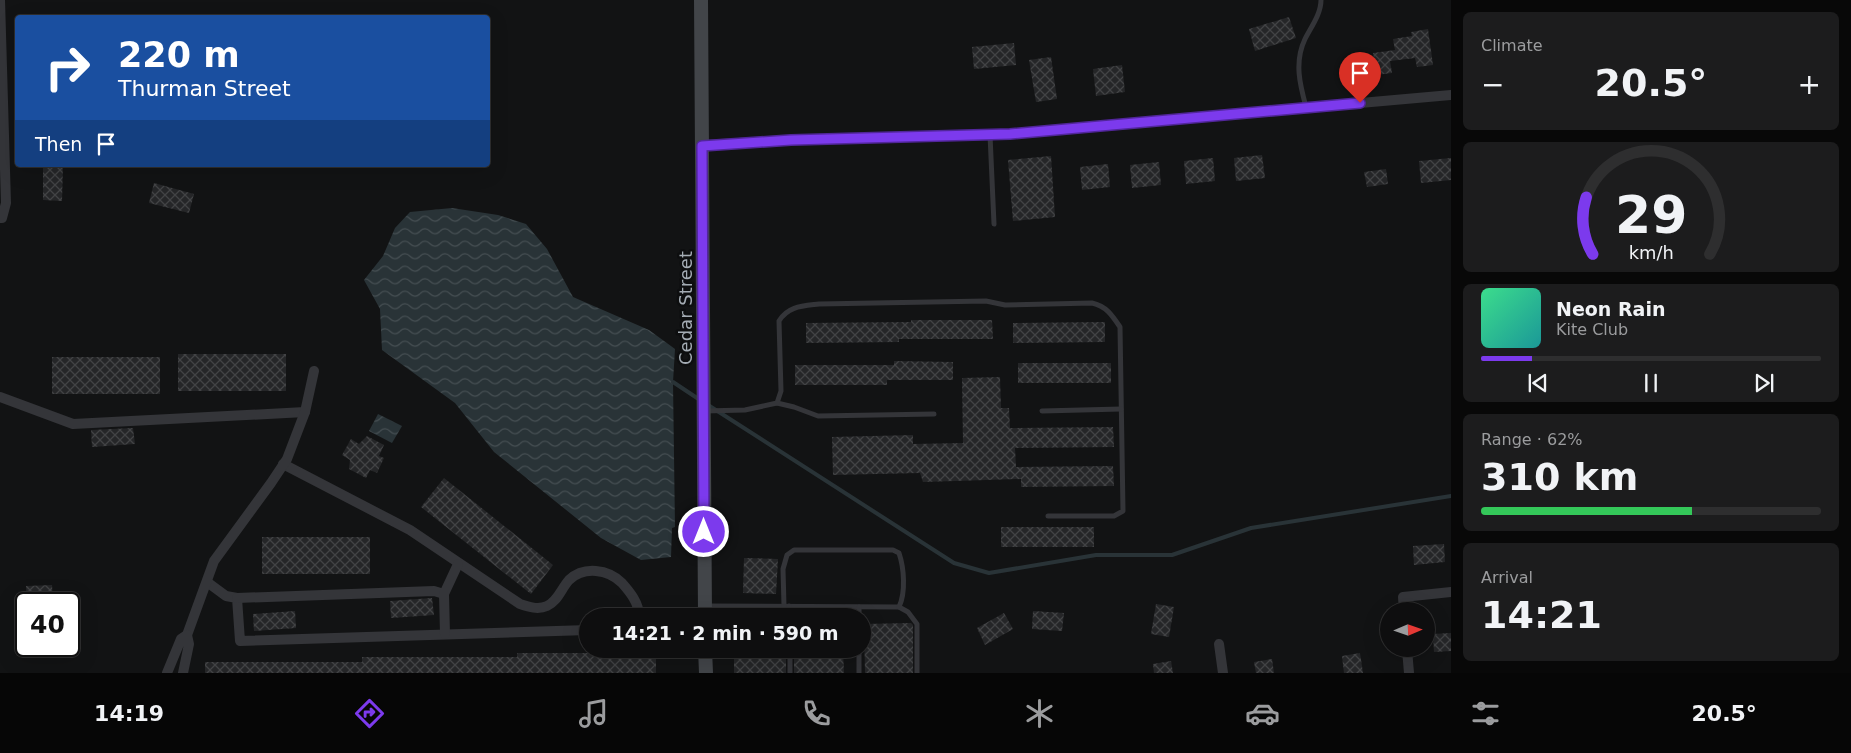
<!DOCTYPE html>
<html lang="en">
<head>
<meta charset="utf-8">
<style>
  body { margin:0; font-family:"DejaVu Sans",sans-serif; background:#1c1c1d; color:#f1f3f6; height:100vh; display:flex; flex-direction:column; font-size:19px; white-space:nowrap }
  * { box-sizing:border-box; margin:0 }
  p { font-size:16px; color:#9b9c9e }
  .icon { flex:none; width:28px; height:28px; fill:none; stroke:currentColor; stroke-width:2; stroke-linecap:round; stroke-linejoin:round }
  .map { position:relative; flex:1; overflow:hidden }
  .details { display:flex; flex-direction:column; gap:12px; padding:12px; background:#080808; width:400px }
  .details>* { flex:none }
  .hud { position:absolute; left:15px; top:15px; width:475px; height:152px; border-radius:5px; box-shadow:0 5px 20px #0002,0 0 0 1px #2e2e2f; background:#1a4fa0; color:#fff; overflow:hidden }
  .needle { width:32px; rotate:88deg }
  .controls { position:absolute; left:1380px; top:602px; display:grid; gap:10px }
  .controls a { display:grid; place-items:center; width:55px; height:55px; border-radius:50%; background:#0e0e0f; box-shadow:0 5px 20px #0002,0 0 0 1px #2e2e2f; font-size:25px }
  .speed { position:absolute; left:15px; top:592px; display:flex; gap:10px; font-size:25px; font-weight:700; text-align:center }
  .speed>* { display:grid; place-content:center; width:65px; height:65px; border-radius:50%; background:#0e0e0f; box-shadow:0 5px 20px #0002,0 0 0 1px #2e2e2f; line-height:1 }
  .speed .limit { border:2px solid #111; border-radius:8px; background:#fff; color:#111 }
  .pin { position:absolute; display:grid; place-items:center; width:42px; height:42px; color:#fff; margin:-51px -21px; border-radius:50% 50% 50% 0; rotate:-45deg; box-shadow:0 0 5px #0007 }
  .pin .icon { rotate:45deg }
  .me { position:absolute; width:55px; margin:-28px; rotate:0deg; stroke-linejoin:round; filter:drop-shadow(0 0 4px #0008) }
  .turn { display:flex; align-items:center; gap:18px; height:105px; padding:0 20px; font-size:22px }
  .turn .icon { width:65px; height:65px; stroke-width:2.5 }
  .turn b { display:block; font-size:35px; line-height:42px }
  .then { display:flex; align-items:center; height:48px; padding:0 20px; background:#0003; gap:10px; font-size:19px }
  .big { font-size:38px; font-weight:700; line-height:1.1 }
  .details .tile { flex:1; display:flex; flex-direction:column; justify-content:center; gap:8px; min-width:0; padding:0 18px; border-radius:8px; background:#1c1c1d }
  .details .dial { align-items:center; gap:0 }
  .dial svg { height:130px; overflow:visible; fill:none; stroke:#2e2e2f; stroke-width:7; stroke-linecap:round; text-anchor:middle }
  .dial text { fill:#f1f3f6; stroke:none }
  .song { display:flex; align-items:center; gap:15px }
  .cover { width:60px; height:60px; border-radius:8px; background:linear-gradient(135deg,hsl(150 70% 55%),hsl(180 70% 35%)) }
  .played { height:5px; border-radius:2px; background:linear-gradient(90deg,#7c3aed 15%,#2e2e2f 15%) }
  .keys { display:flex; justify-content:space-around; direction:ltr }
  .heat { display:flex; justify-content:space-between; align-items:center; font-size:28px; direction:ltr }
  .charge { height:8px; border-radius:4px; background:linear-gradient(90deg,#34c759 62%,#2e2e2f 0) }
  .trip { position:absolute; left:579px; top:608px; width:292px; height:50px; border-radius:25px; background:#0e0e0f; box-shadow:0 5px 20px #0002,0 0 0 1px #2e2e2f; font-weight:700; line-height:50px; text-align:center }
  .tabs { display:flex; height:80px; justify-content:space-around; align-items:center; background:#060606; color:#9b9c9e }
  .tabs .icon { width:35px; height:35px }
  .tabs .selected { color:#7c3aed }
  .tabs b { font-size:22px; color:#f1f3f6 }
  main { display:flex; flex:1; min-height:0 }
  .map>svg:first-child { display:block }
</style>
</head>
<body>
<main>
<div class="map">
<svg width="1451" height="673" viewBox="0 0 1451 673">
  <defs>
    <pattern id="water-waves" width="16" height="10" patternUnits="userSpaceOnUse" patternTransform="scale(1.25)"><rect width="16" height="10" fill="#293337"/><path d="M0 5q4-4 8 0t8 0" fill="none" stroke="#454e52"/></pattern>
    <pattern id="building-cross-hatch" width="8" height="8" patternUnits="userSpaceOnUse" patternTransform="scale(1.25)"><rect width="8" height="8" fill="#252628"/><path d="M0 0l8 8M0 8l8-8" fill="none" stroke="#424345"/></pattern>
  </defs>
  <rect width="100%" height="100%" fill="#121314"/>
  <g fill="url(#water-waves)">
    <polygon points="452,208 498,215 526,224 547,249 573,297 649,330 675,349 673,382 675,527 672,528 671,557 641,560 601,538 494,452 455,403 382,350 380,309 364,280 383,256 395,228 410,212"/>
    <polygon points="378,414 402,426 392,443 369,431"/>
  </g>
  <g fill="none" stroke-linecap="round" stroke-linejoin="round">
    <g stroke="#293337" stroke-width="4">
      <polyline points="673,382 700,400"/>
      <polyline points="708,405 954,563 989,573 1096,555 1172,555 1251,528 1451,496"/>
    </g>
  </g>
  <g fill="url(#building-cross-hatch)">
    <polygon points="1289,17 1296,38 1255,51 1249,29"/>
    <polygon points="1428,29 1433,65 1417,67 1415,58 1390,61 1392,73 1376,75 1373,53 1395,50 1393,39 1412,36 1411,32"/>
    <polygon points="1014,43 1016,65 974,69 972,47"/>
    <polygon points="1051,57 1057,99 1036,102 1029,60"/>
    <polygon points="1122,65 1125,92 1096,96 1093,69"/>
    <polygon points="1262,155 1265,178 1236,181 1234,158"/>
    <polygon points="1051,156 1055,217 1013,221 1008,160"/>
    <polygon points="1213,158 1215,181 1186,184 1184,161"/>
    <polygon points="1451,158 1451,180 1421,183 1419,161"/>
    <polygon points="1159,162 1161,185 1132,188 1130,165"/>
    <polygon points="1108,164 1110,187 1082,190 1080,167"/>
    <polygon points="43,165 63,165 62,201 43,200"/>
    <polygon points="1386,169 1388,184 1367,187 1364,172"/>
    <polygon points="154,183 194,194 189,213 149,203"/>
    <polygon points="911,320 992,320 993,339 899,339 899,342 806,343 806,323 911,322"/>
    <polygon points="1105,322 1105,342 1013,343 1013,323"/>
    <rect x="178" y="354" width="108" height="37"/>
    <rect x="52" y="357" width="108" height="37"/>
    <polygon points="894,361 953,362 953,380 887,380 887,385 795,385 795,365 894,365"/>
    <rect x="1018" y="363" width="93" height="20"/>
    <polygon points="1000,377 1001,408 1009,408 1010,428 1113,427 1114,447 1015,448 1016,467 1113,466 1114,486 1021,487 1021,479 923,482 920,473 833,475 832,437 913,435 913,444 963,443 962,378"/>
    <polygon points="133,428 135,444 92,447 91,430"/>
    <polygon points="367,436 384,445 379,456 384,458 377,473 370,470 366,478 349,469 350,460 342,455 351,439 359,444"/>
    <polygon points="444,478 553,565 531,594 421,507"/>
    <rect x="1001" y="527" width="93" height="20"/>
    <rect x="262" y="537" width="108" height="37"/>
    <polygon points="1444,544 1445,562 1414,565 1413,546"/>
    <polygon points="744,558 778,559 776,594 743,593"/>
    <polygon points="52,585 53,603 27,604 26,586"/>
    <polygon points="432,598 434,615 391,618 390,601"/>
    <polygon points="1156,604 1174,607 1169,637 1151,634"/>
    <polygon points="295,611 296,628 254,631 253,614"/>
    <polygon points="1033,611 1064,613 1062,631 1032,629"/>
    <polygon points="1004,613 1013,629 985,645 977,628"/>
    <polygon points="911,623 913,625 913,673 865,673 864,624"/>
    <polygon points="1451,633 1451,651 1434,652 1433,634"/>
    <rect x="734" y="649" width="52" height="24"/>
    <polygon points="794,649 843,649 844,673 794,673"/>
    <polygon points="517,653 656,653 656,673 205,673 205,662 362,662 362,657 517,657"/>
    <polygon points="1360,653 1363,673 1344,673 1342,656"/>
    <polygon points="1272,659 1274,673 1256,673 1254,662"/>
    <polygon points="1171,661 1173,673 1154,673 1153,664"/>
  </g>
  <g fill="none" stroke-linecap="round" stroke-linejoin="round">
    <g stroke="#343539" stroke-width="5">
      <path d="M 1306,107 C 1300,85 1294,62 1305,39 C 1311,27 1321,14 1321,0"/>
      <polyline points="990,135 994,224"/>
      <polyline points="777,403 794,407 818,416 934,414"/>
      <path d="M 704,411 L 745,410 L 777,403 L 781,391 L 779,321 C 788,306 803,306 819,304 L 986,301 L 1005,305 L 1092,303 C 1106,306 1112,315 1120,327 L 1123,511 L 1114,516 L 1048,516"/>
      <polyline points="1042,411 1121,409"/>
      <polyline points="706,606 899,607 908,612 917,624 917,673"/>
      <path d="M 784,606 L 783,569 L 787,555 L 794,550 L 893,550 L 899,553 C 904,568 906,592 899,607"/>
      <polyline points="789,606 789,616"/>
      <polyline points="859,607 859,616"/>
      <polyline points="790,649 790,673"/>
      <polyline points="859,649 859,673"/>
    </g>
    <g stroke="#343539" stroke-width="10">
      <polyline points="702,145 791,140 1010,134 1451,95"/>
      <polyline points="0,218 2,218 6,203 0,0"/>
      <polyline points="0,397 73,424 305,412"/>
      <path d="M 283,464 L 410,530 L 520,604 C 529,607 538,610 547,606 C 558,601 561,589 569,580 C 584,566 608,569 622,583 C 630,592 639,603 639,616"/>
      <polyline points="207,582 226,596 237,598 240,641 588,630"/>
      <polyline points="237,598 434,591 444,594"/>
      <polyline points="1404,611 1403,597 1451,592"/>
      <polyline points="445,634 444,594 458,564"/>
      <polyline points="187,635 214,561 271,483 287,459 305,412 314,371"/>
      <polyline points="1219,644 1223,673"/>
      <polyline points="1407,649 1409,673"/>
      <polyline points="167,673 181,639 187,635 189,644 183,673"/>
    </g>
    <g stroke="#424549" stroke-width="14">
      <polyline points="701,0 705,616"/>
      <polyline points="705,649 706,673"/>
    </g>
  </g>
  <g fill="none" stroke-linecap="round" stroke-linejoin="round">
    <g stroke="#51269a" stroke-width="12">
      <polyline id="route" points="704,532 702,146 791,140 1010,134 1360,103"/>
    </g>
    <use href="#route" stroke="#7c3aed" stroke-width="9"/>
  </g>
  <g text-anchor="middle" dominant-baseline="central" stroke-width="5" stroke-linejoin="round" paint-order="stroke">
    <g font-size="18" fill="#a4acb4" stroke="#0d0e0f">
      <text transform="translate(685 308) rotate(-90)">Cedar Street</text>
    </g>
  </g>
</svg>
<div class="controls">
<a><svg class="needle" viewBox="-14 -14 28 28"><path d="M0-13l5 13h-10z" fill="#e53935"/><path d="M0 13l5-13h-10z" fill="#9b9c9e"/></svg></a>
</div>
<div class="speed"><div class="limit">40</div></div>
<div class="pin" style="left:1360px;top:103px;background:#d93025"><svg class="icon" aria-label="arrive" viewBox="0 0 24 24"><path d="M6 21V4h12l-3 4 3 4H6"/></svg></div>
<svg class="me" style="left:704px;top:532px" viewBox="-20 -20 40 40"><circle r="17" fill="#7c3aed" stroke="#fff" stroke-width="3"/><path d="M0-11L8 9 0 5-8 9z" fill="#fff"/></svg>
<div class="trip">14:21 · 2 min · 590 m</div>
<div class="hud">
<div class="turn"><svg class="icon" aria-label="right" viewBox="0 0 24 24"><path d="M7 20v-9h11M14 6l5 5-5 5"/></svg><div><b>220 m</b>Thurman Street</div></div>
<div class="then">Then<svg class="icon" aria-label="arrive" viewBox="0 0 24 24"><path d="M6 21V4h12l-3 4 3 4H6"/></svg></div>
</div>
</div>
<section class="details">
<div class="tile"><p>Climate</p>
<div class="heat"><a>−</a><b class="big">20.5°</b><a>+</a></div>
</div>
<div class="tile dial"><svg viewBox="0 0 100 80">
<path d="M14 69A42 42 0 1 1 86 69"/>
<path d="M14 69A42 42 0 0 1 10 34" stroke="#7c3aed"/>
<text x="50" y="56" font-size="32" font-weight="700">29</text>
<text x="50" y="72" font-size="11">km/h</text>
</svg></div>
<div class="tile">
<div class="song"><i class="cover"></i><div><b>Neon Rain</b><p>Kite Club</p></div></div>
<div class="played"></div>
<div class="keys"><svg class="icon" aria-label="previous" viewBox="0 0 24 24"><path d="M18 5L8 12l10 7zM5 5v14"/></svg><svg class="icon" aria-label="pause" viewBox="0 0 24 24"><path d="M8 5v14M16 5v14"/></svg><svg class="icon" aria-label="next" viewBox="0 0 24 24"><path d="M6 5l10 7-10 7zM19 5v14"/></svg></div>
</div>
<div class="tile"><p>Range · 62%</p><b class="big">310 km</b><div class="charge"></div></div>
<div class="tile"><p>Arrival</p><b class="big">14:21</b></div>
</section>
</main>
<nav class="tabs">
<b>14:19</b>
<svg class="icon selected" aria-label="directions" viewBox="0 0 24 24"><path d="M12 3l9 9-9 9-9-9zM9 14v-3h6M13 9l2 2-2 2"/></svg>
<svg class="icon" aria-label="music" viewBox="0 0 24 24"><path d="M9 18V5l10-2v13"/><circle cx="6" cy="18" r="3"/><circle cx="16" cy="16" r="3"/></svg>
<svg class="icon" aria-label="phone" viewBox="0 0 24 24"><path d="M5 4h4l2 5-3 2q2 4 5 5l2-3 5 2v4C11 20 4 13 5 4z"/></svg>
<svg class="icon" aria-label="climate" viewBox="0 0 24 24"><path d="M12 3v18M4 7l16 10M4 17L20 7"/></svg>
<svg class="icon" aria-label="car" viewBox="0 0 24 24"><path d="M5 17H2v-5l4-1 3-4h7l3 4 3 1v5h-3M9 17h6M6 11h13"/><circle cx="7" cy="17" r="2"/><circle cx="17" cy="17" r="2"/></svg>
<svg class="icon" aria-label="filters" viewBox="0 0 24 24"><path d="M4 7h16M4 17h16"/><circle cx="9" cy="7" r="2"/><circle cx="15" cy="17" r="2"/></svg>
<b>20.5°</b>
</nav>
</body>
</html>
